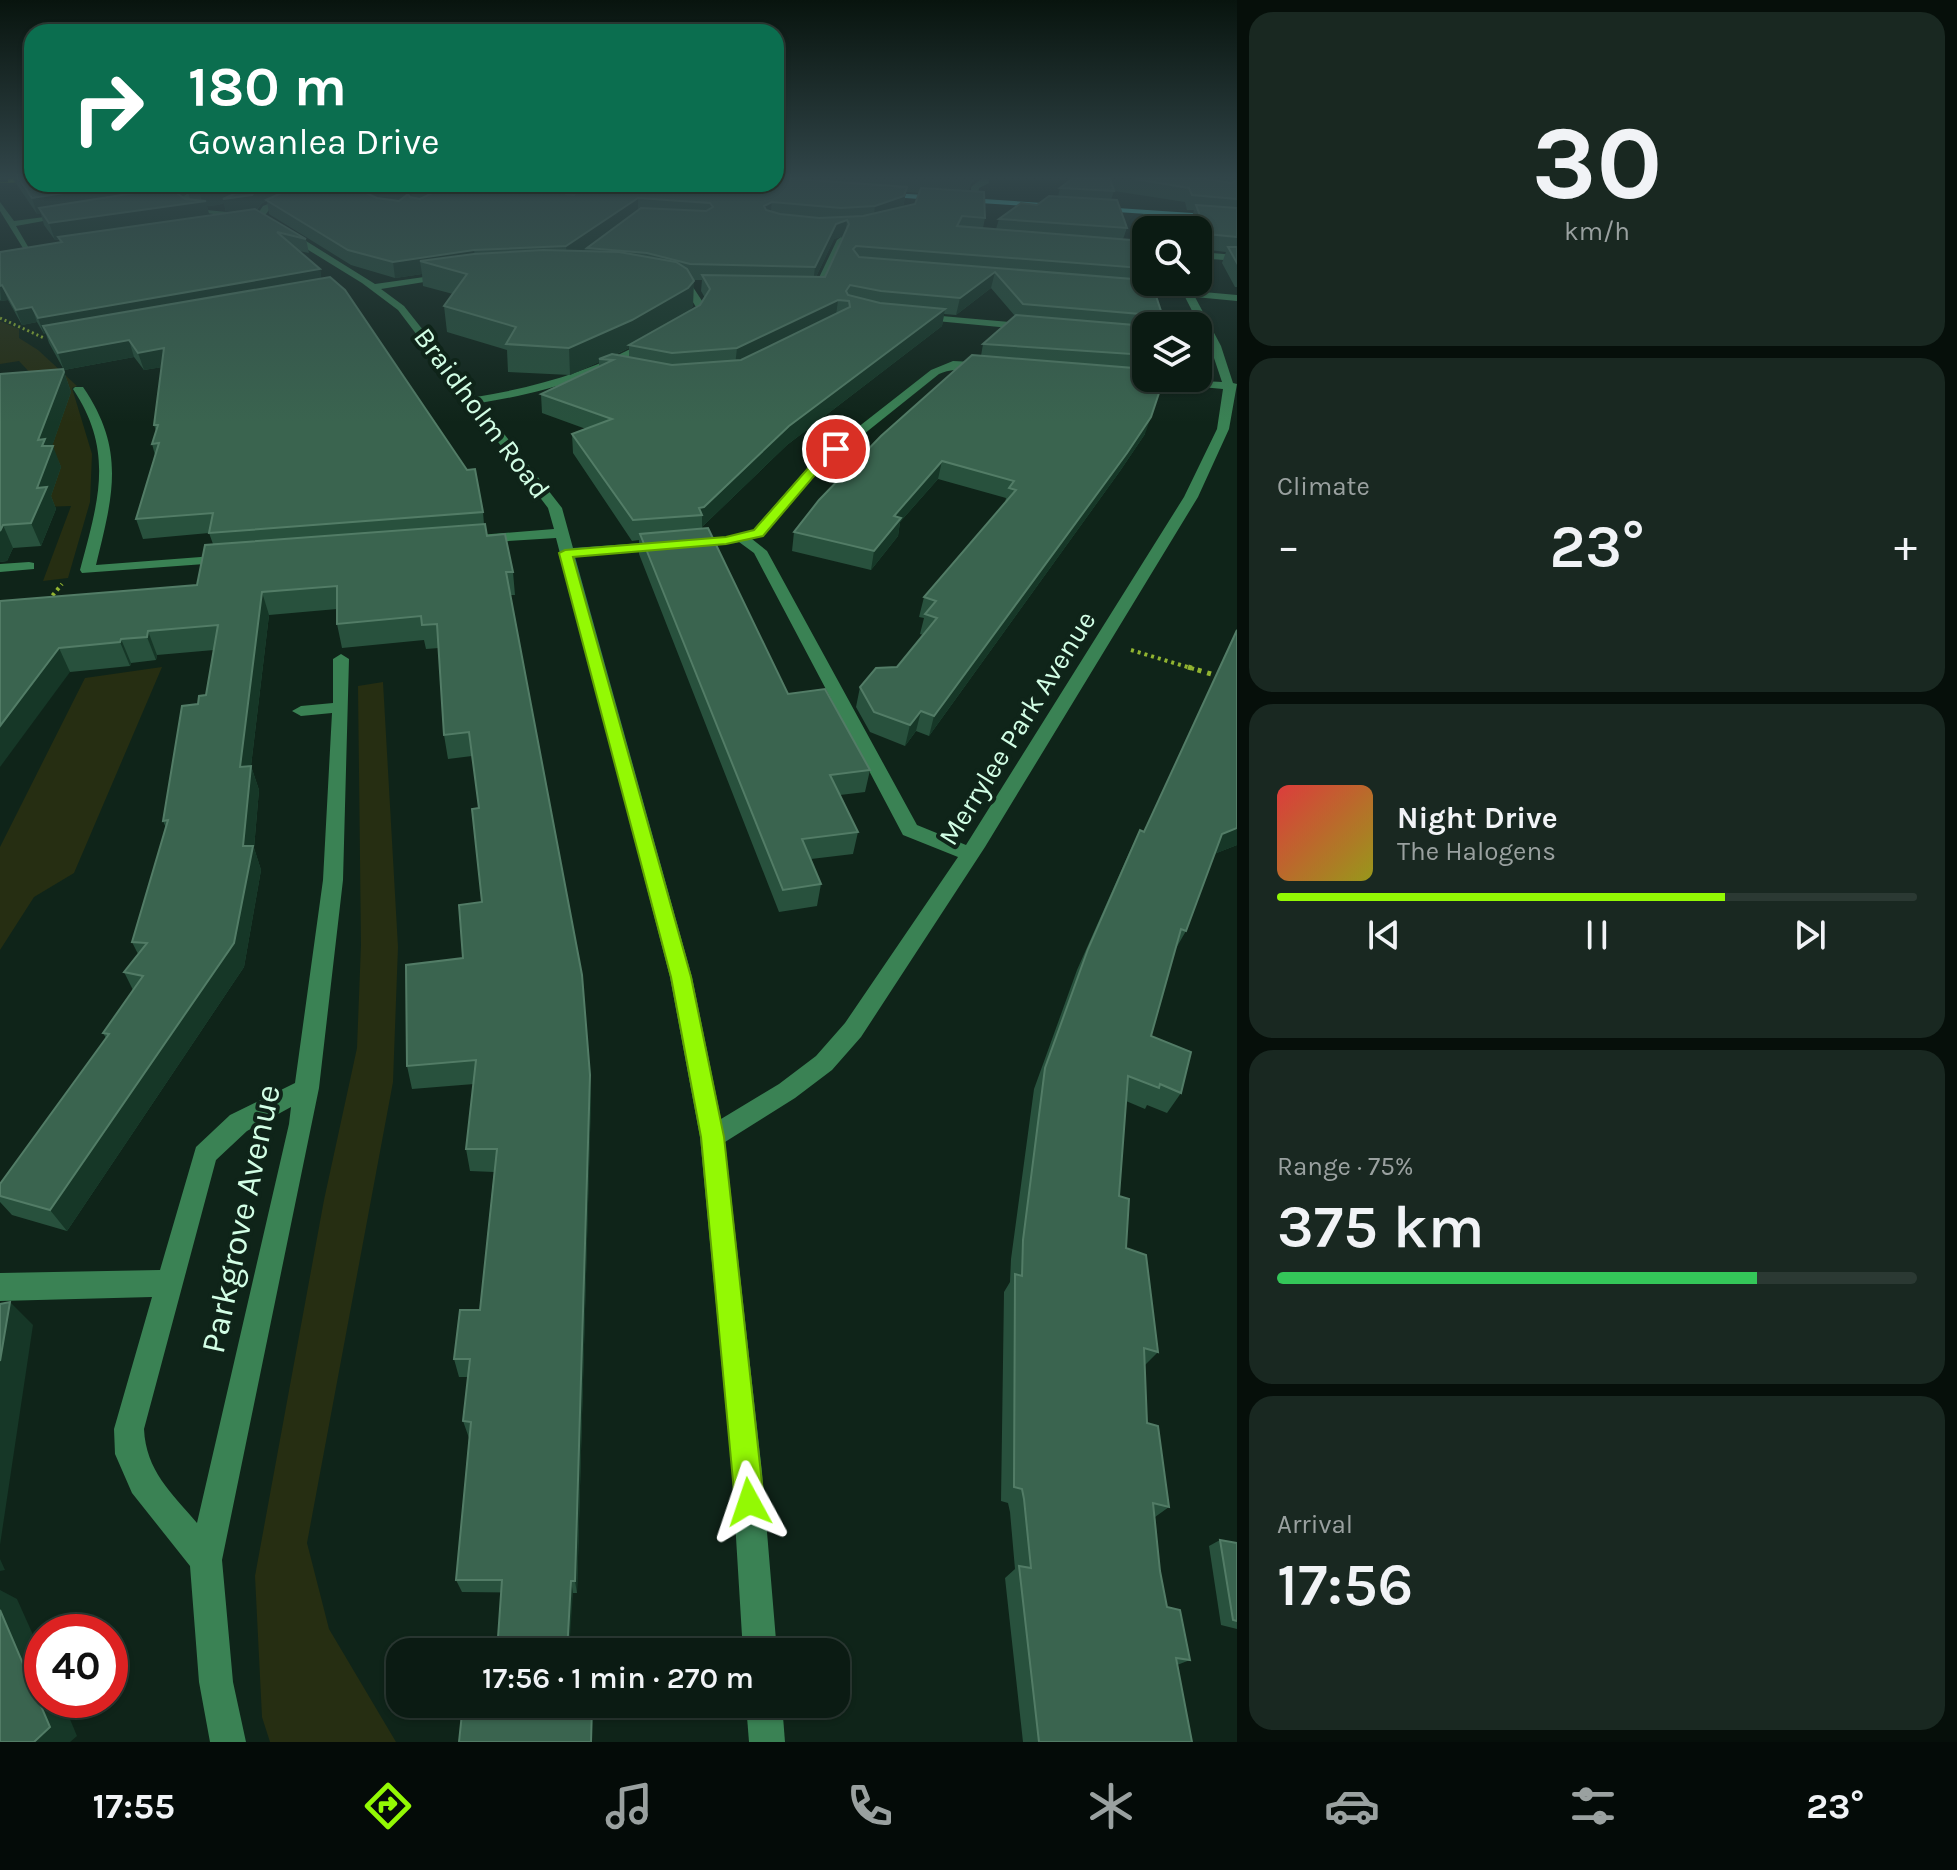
<!DOCTYPE html>
<html lang="en">
<head>
<meta charset="utf-8">
<style>
  body { margin:0; font-family:Karla,sans-serif; background:#192821; color:#f1f3f6; height:100vh; display:flex; flex-direction:column; font-size:30px; white-space:nowrap }
  * { box-sizing:border-box; margin:0 }
  p { font-size:26px; color:#9aa1a0 }
  .icon { flex:none; width:44px; height:44px; fill:none; stroke:currentColor; stroke-width:2; stroke-linecap:round; stroke-linejoin:round }
  .map { position:relative; flex:1; overflow:hidden }
  .sheet { display:flex; flex-direction:column; gap:12px; padding:12px; background:#060f0a; width:720px }
  .sheet>* { flex:none }
  .top-card { position:absolute; left:24px; top:24px; width:760px; height:168px; border-radius:24px; box-shadow:0 2px 6px #0004,0 0 0 2px #2b3933; background:#0b6e4f; color:#fff; overflow:hidden }
  .fabs { position:absolute; left:1132px; top:216px; display:grid; gap:16px }
  .fabs a { display:grid; place-items:center; width:80px; height:80px; border-radius:16px; background:#0b1b13; box-shadow:0 2px 6px #0004,0 0 0 2px #2b3933; font-size:40px }
  .speed { position:absolute; left:24px; top:1614px; display:flex; gap:16px; font-size:40px; font-weight:700; text-align:center }
  .speed>* { display:grid; place-content:center; width:104px; height:104px; border-radius:50%; background:#0b1b13; box-shadow:0 2px 6px #0004,0 0 0 2px #2b3933; line-height:1 }
  .speed .limit { border:12px solid #d22; background:#fff; color:#111 }
  .pin { position:absolute; display:grid; place-items:center; width:68px; height:68px; color:#fff; margin:-34px; border:4px solid #fff; border-radius:50%; box-shadow:0 2px 8px #0007 }
  .me { position:absolute; width:88px; margin:-44px; rotate:355deg; stroke-linejoin:round; filter:drop-shadow(0 0 6px #0008) }
  .turn { display:flex; align-items:center; gap:28px; height:168px; padding:0 32px; font-size:36px }
  .turn .icon { width:104px; height:104px; stroke-width:2.5 }
  .turn b { display:block; font-size:56px; line-height:68px }
  .big { font-size:60px; font-weight:600; line-height:1.1 }
  .sheet .tile { flex:1; display:flex; flex-direction:column; justify-content:center; gap:12px; min-width:0; padding:0 28px; border-radius:24px; background:#192821 }
  .sheet .dial { align-items:center; gap:0 }
  .dial b { font-size:104px; line-height:1 }
  .song { display:flex; align-items:center; gap:24px }
  .cover { width:96px; height:96px; border-radius:12px; background:linear-gradient(135deg,hsl(0 70% 55%),hsl(60 70% 35%)) }
  .played { height:8px; border-radius:4px; background:linear-gradient(90deg,#93f904 70%,#2b3933 70%) }
  .keys { display:flex; justify-content:space-around; direction:ltr }
  .heat { display:flex; justify-content:space-between; align-items:center; font-size:44px; direction:ltr }
  .charge { height:12px; border-radius:6px; background:linear-gradient(90deg,#34c759 75%,#2b3933 0) }
  .trip { position:absolute; left:386px; top:1638px; width:464px; height:80px; border-radius:24px; background:#0b1b13; box-shadow:0 2px 6px #0004,0 0 0 2px #2b3933; font-weight:600; line-height:80px; text-align:center }
  .tabs { display:flex; height:128px; justify-content:space-around; align-items:center; background:#040b08; color:#9aa1a0 }
  .tabs .icon { width:56px; height:56px }
  .tabs .active { color:#93f904 }
  .tabs b { font-size:36px; color:#f1f3f6 }
  main { display:flex; flex:1; min-height:0 }
  .map>svg:first-child { display:block }
</style>
</head>
<body>
<main>
<div class="map">
<svg width="1237" height="1742" viewBox="0 0 1237 1742">
  <rect width="100%" height="100%" fill="#0f2419"/>
  <g fill="#262e12">
    <polygon points="0,321 19,329 19,338 38,350 77,386 72,388 92,454 90,502 68,578 43,581 71,506 41,507 51,450 63,408 19,361 0,364"/>
    <polygon points="162,667 74,873 34,897 0,950 0,847 85,678"/>
    <polygon points="383,682 398,947 393,1082 307,1543 329,1629 396,1742 270,1742 262,1717 255,1576 324,1200 357,1048 361,945 358,686"/>
  </g>
  <g fill="none" stroke-linecap="round" stroke-linejoin="round">
    <polyline stroke="#92b431" stroke-width="3" stroke-dasharray="2 3" stroke-linecap="butt" points="0,318 44,338"/>
    <g stroke="#92b431" stroke-width="4" stroke-dasharray="3 4" stroke-linecap="butt">
      <polyline points="48,601 62,584"/>
      <polyline points="1131,650 1194,669"/>
    </g>
    <polyline stroke="#92b431" stroke-width="5" stroke-dasharray="4 6" stroke-linecap="butt" points="1188,667 1221,677"/>
    <g fill="#3a8254" fill-rule="evenodd">
      <polygon points="981,179 989,179 989,183 979,188 977,202 971,202 971,187"/>
      <polygon points="317,184 327,184 269,210 263,218 256,216 263,206"/>
      <path d="M 193,189 L 200,191 L 185,203 L 196,209 L 237,213 L 240,219 L 236,221 C 225,212 196,215 177,205 L 177,201 Z"/>
      <polygon points="0,202 14,221 67,214 71,216 16,226 30,250 26,253 0,211"/>
      <polygon points="1146,210 1159,230 1151,230 1142,212"/>
      <path d="M 284,231 L 290,231 L 375,284 L 452,273 L 449,278 L 381,289 L 404,306 L 476,397 C 537,387 593,371 647,340 L 655,340 L 655,344 C 600,376 543,393 480,403 L 562,508 L 573,548 L 726,537 L 753,530 L 811,464 L 931,370 L 953,361 L 994,363 L 995,365 C 981,373 960,365 939,374 L 819,470 L 763,536 L 752,539 L 767,551 L 917,825 L 966,845 L 1184,497 L 1217,429 L 1223,389 L 1137,381 L 1131,378 L 1137,375 L 1146,378 L 1222,382 L 1210,346 L 1185,297 L 1124,289 L 1129,286 L 1182,291 L 1177,282 L 1187,282 L 1192,291 L 1237,295 L 1237,301 L 1195,297 L 1221,346 L 1233,383 L 1237,384 L 1229,429 L 1198,497 L 985,847 L 861,1037 L 832,1070 L 795,1098 L 725,1142 L 762,1472 L 777,1652 L 743,1652 L 732,1472 L 700,1137 L 670,977 L 556,538 L 479,543 L 472,539 L 479,535 L 554,529 L 548,508 L 398,310 L 362,283 L 284,235 ZM 739,542 L 754,553 L 903,835 L 958,857 L 845,1023 L 816,1056 L 779,1084 L 721,1119 L 692,977 L 575,557 Z"/>
      <polygon points="841,237 845,240 821,291 802,291 802,287 815,286 837,240"/>
      <polygon points="1110,245 1146,248 1146,254 1107,250"/>
      <polygon points="1198,252 1237,255 1237,261 1198,258"/>
      <polygon points="672,278 691,284 706,307 690,324 681,322 696,307 684,288 669,283"/>
      <polygon points="919,314 1031,324 1036,327 1031,330 915,319"/>
      <path d="M 75,387 L 83,387 C 126,450 113,495 96,565 L 227,555 L 234,559 L 232,562 L 82,573 L 80,570 C 98,502 115,452 73,389 Z"/>
      <polygon points="29,562 34,563 34,569 0,572 0,564"/>
      <path d="M 341,654 L 349,659 L 343,880 L 319,1088 L 222,1560 L 233,1682 L 246,1742 L 210,1742 L 199,1682 L 190,1566 L 132,1493 L 115,1454 L 114,1429 L 152,1297 L 0,1301 L 0,1273 L 160,1270 L 196,1147 L 230,1115 L 295,1083 L 323,880 L 332,713 L 301,716 L 292,711 L 301,706 L 333,703 L 333,659 ZM 291,1107 L 289,1124 L 197,1523 C 171,1492 146,1471 144,1429 L 216,1160 L 247,1131 Z"/>
      <polygon points="746,1704 782,1704 785,1742 749,1742"/>
    </g>
    <g fill="#5bfcf3" fill-rule="evenodd">
      <polygon points="724,184 794,188 790,190"/>
      <polygon points="878,192 1237,216 1237,220 875,196"/>
    </g>
    <g stroke="#93f904" stroke-width="4">
      <polyline id="rail" points="0,181 32,180"/>
    </g>
    <use href="#rail" stroke="#0f2419" stroke-width="3" stroke-dasharray="8" stroke-linecap="butt"/>
  </g>
  <g fill="#28513d" fill-rule="evenodd">
    <path d="M 13,179 L 32,179 L 32,184 L 346,184 L 377,198 L 399,201 L 410,197 L 413,198 L 412,191 L 573,195 L 765,188 L 776,179 L 976,179 L 971,184 L 969,191 L 985,218 L 983,228 L 996,229 L 999,219 L 1058,197 L 1060,188 L 1072,179 L 1237,179 L 1237,287 L 1235,287 L 1222,263 L 1226,252 L 1201,249 L 1198,240 L 1198,230 L 1194,230 L 1191,220 L 1194,210 L 1187,210 L 1185,202 L 1114,191 L 1111,200 L 1127,228 L 1123,239 L 1141,268 L 1137,279 L 1148,289 L 1166,326 L 1146,326 L 1145,434 L 1120,471 L 929,736 L 916,731 L 905,746 L 870,732 L 856,707 L 860,687 L 897,667 L 923,635 L 920,634 L 924,618 L 919,617 L 924,597 L 1005,503 L 1006,498 L 938,479 L 900,522 L 898,536 L 871,570 L 792,551 L 794,532 L 981,356 L 983,344 L 1015,316 L 991,288 L 956,315 L 944,314 L 942,326 L 787,445 L 702,527 L 788,694 L 870,770 L 865,792 L 840,795 L 858,832 L 853,854 L 811,859 L 821,884 L 817,906 L 779,912 L 639,554 L 639,540 L 632,541 L 573,453 L 572,434 L 586,429 L 542,413 L 541,394 L 599,366 L 599,362 L 570,375 L 508,372 L 507,350 L 447,332 L 444,306 L 453,294 L 423,286 L 422,274 L 395,278 L 351,265 L 269,214 L 267,201 L 262,203 L 257,210 L 306,239 L 309,253 L 299,251 L 320,269 L 321,278 L 483,512 L 484,524 L 487,536 L 513,572 L 515,595 L 510,595 L 591,1098 L 577,1593 L 462,1592 L 456,1580 L 469,1438 L 463,1421 L 468,1377 L 459,1377 L 454,1359 L 480,1310 L 494,1172 L 470,1171 L 466,1149 L 474,1084 L 412,1089 L 407,1066 L 463,958 L 482,902 L 479,808 L 472,756 L 448,759 L 444,735 L 439,648 L 426,649 L 424,640 L 342,648 L 337,624 L 337,609 L 269,615 L 251,766 L 259,790 L 254,848 L 261,870 L 244,967 L 67,1231 L 12,1215 L 0,1202 L 0,1184 L 106,1038 L 103,1033 L 133,990 L 124,972 L 138,954 L 132,942 L 166,828 L 163,821 L 198,704 L 206,695 L 214,650 L 157,655 L 156,660 L 131,663 L 130,666 L 70,672 L 0,601 L 197,585 L 213,544 L 209,533 L 143,539 L 136,519 L 155,455 L 152,444 L 156,431 L 154,425 L 162,367 L 144,370 L 134,357 L 64,370 L 49,343 L 46,334 L 44,334 L 37,322 L 22,325 L 8,300 L 1,301 L 0,300 L 0,252 L 60,243 L 59,240 L 55,240 L 44,225 L 41,214 L 37,214 ZM 188,192 L 190,199 L 185,199 L 182,197 ZM 906,192 L 919,193 L 915,204 L 903,207 ZM 224,203 L 226,213 L 209,215 L 207,206 L 218,205 ZM 843,236 L 825,277 L 816,277 L 834,239 ZM 693,280 L 702,280 L 701,291 L 705,298 L 700,305 L 689,311 L 693,306 ZM 629,348 L 629,357 L 615,355 Z"/>
    <polygon points="63,369 71,392 52,446 61,467 51,496 56,509 41,546 13,548 7,561 0,562 0,374"/>
    <polygon points="1237,629 1237,845 1214,854 1186,931 1175,950 1151,1036 1181,1093 1167,1113 1147,1105 1145,1109 1126,1101 1119,1196 1126,1248 1158,1352 1145,1365 1147,1423 1169,1507 1155,1517 1160,1571 1167,1607 1190,1660 1177,1665 1192,1742 1023,1742 1005,1578 1015,1569 1010,1512 1008,1503 1001,1501 1004,1292 1010,1282 1011,1259 1034,1089 1077,970 1129,853 1140,830 1144,832"/>
    <polygon points="1220,1540 1237,1543 1237,1629 1221,1625 1209,1546"/>
  </g>
  <g fill="#163727">
    <polygon points="123,184 144,184 148,197 39,208 41,214 37,214 32,198"/>
    <polygon points="173,184 196,184 187,186 188,192 173,203 169,187"/>
    <polygon points="227,184 249,184 251,192 258,187 266,184 309,184 262,203 255,211 227,215 224,203 218,205 207,206 210,218 55,240 49,223 202,202 199,190"/>
    <polygon points="427,184 456,184 414,205 412,191"/>
    <polygon points="570,184 580,184 566,204 565,190"/>
    <polygon points="907,187 902,211 873,221 875,206"/>
    <polygon points="638,198 638,212 567,262 566,246"/>
    <polygon points="772,202 770,217 764,206"/>
    <polygon points="847,220 845,235 834,239 813,283 815,267 836,224"/>
    <polygon points="474,250 476,266 420,261 422,274 395,278 393,262"/>
    <polygon points="320,269 322,283 43,326 46,334 44,334 38,318"/>
    <polygon points="995,272 991,288 956,315 960,298"/>
    <polygon points="694,281 693,306 687,314 629,345 629,348 605,359 599,359 599,362 570,375 569,348"/>
    <polygon points="2,285 8,300 1,301 0,286"/>
    <polygon points="838,300 836,316 735,366 737,348"/>
    <polygon points="32,307 37,322 22,325 16,310"/>
    <polygon points="945,309 942,326 787,445 702,527 702,515 699,508 789,426"/>
    <polygon points="129,340 134,357 64,370 58,353"/>
    <polygon points="164,348 169,366 144,370 138,353"/>
    <polygon points="64,372 71,392 50,452 53,446 61,467 51,496 56,509 41,546 31,523 37,488 38,440"/>
    <polygon points="1151,417 1145,434 1120,471 929,736 934,716"/>
    <polygon points="942,461 938,479 900,522 898,536 871,570 874,551 894,516"/>
    <polygon points="3,525 13,548 7,561 0,562 0,531"/>
    <polygon points="262,592 269,615 248,791 240,767"/>
    <polygon points="148,631 157,655 156,660 147,637"/>
    <polygon points="121,639 131,663 130,666 120,642"/>
    <polygon points="59,648 70,672 0,767 0,726"/>
    <polygon points="921,711 916,731 905,746 910,725"/>
    <polygon points="251,766 259,790 254,848 261,870 244,967 67,1231 50,1210 243,846"/>
    <polygon points="1237,828 1237,845 1209,856 1222,834"/>
    <polygon points="590,1075 591,1098 577,1593 575,1581"/>
    <polygon points="10,1302 33,1325 0,1545 0,1361"/>
    <polygon points="0,1559 5,1570 0,1571"/>
    <polygon points="571,1581 573,1593 569,1652 567,1652"/>
    <polygon points="0,1590 17,1599 42,1655 42,1700 62,1700 77,1736 70,1742 34,1742 0,1610"/>
    <polygon points="592,1704 593,1704 592,1742 591,1742"/>
  </g>
  <g fill="#3a644f" stroke="#527c66" stroke-width="2">
    <polygon points="19,179 32,179 32,184 123,184 32,198"/>
    <polygon points="776,179 795,179 907,187 904,196 875,206 841,208 772,202 764,206 766,210 780,214 819,218 863,216 915,204 921,188 984,192 985,218 962,216 957,226 1131,240 1141,268 856,246 853,249 859,257 1145,280 1148,289 1154,290 1166,326 1152,326 1155,324 1152,315 1023,304 995,272 960,298 881,291 850,285 846,291 848,295 880,303 945,309 789,426 704,507 699,508 702,515 633,520 572,434 612,419 541,394 613,360 599,359 612,354 672,365 741,360 850,307 849,301 838,300 737,348 672,353 629,345 700,305 710,289 702,275 825,277 849,224 847,220 836,224 815,267 690,264 647,253 587,248 641,208 706,211 713,207 710,203 638,198 566,246 474,250 393,262 348,250 266,200 301,184 346,184 377,198 399,201 408,194 410,197 420,199 451,184 570,184 565,190 566,194 574,195 583,184 710,184 765,188 767,184 776,184"/>
    <polygon points="1072,179 1110,179 1114,191 1060,188"/>
    <polygon points="1135,179 1206,179 1231,183 1237,180 1237,199 1192,195 1189,188"/>
    <polygon points="147,184 173,184 169,187 185,199 206,201 49,223 39,208 147,191 149,186"/>
    <polygon points="190,184 227,184 214,189 199,190 187,186"/>
    <polygon points="256,184 266,184 258,187 252,195 223,199"/>
    <polygon points="1049,196 1117,200 1127,228 999,219 1021,203 1037,205"/>
    <polygon points="1196,205 1237,208 1237,237 1207,234"/>
    <polygon points="255,209 306,239 277,232 320,269 38,318 32,307 16,310 2,285 0,286 0,252 62,242 58,237"/>
    <polygon points="1228,247 1237,247 1237,263"/>
    <polygon points="543,250 619,252 676,262 687,269 694,281 688,288 632,320 569,348 506,344 516,327 444,306 467,274 420,261 474,254"/>
    <polygon points="330,277 345,290 467,470 475,469 483,512 209,533 213,513 136,519 159,443 152,444 158,425 154,425 164,348 138,353 129,340 58,353 43,326"/>
    <polygon points="1016,315 1146,326 1146,355 983,344"/>
    <polygon points="972,355 1146,369 1146,378 1164,378 1151,417 1127,453 934,716 921,711 910,725 874,712 860,687 876,668 897,667 937,618 925,614 936,601 924,597 1016,490 1009,488 1014,481 942,461 894,516 901,518 874,551 794,532 819,500 881,436"/>
    <polygon points="63,369 64,372 38,440 45,439 42,446 53,446 37,488 47,487 31,523 3,525 0,531 0,374"/>
    <polygon points="485,524 487,536 505,534 513,572 506,572 582,975 590,1075 575,1581 571,1581 567,1652 497,1652 502,1580 456,1580 471,1422 463,1421 470,1359 454,1359 460,1310 480,1310 497,1149 466,1149 476,1060 407,1066 406,965 463,958 459,905 482,902 472,809 479,808 469,732 444,735 437,624 422,625 421,616 337,624 337,586 262,592 240,767 251,766 243,846 253,846 234,943 50,1210 0,1196 0,1184 109,1034 103,1033 143,976 124,972 147,943 132,942 168,820 163,821 182,706 198,704 199,696 206,695 218,625 148,631 147,637 121,639 120,642 59,648 0,726 0,601 197,585 205,545"/>
    <polygon points="708,528 788,694 825,689 870,770 830,775 858,832 802,839 821,884 783,890 640,534"/>
    <polygon points="1237,630 1237,828 1222,834 1186,931 1181,929 1151,1036 1191,1052 1181,1093 1160,1084 1159,1088 1128,1076 1119,1196 1129,1199 1126,1248 1146,1255 1158,1352 1144,1348 1147,1423 1158,1426 1169,1507 1153,1503 1160,1571 1167,1607 1180,1610 1190,1660 1176,1658 1192,1742 1039,1742 1019,1566 1031,1568 1024,1499 1022,1489 1014,1487 1015,1274 1022,1276 1023,1240 1045,1068 1088,949 1140,830 1144,832"/>
    <polygon points="10,1302 0,1361 0,1304"/>
    <polygon points="1220,1540 1237,1543 1237,1621 1233,1620"/>
    <polygon points="0,1610 50,1727 34,1742 0,1742"/>
    <polygon points="463,1704 592,1704 591,1742 459,1742"/>
  </g>
  <linearGradient id="sky" x2="0" y2="1"><stop stop-color="#08140e"/><stop offset="0.42" stop-color="#314549"/><stop offset="1" stop-color="#314549" stop-opacity="0"/></linearGradient>
  <rect width="1237" height="423" fill="url(#sky)"/>
  <polygon fill="#93f904" stroke="#60a203" stroke-width="2" points="832,447 842,449 819,470 763,536 726,544 573,557 691,977 724,1137 764,1502 759,1513 749,1517 739,1513 735,1502 701,1137 671,977 559,553 565,550 726,537 754,530 811,465"/>
  <g text-anchor="middle" dominant-baseline="central" stroke-width="8" stroke-linejoin="round" paint-order="stroke">
    <g font-size="28" fill="#d2fee5" stroke="#0f2419">
      <text transform="translate(482 413) rotate(53)">Braidholm Road</text>
      <text transform="translate(1017 728) rotate(-58)">Merrylee Park Avenue</text>
    </g>
    <g font-size="34" fill="#d2fee5" stroke="#0f2419">
      <text transform="translate(241 1219) rotate(-78)">Parkgrove Avenue</text>
    </g>
  </g>
</svg>
<div class="fabs">
<a><svg class="icon" aria-label="search" viewBox="0 0 24 24"><circle cx="10" cy="10" r="6"/><path d="M15 15l6 6"/></svg></a>
<a><svg class="icon" aria-label="layers" viewBox="0 0 24 24"><path d="M12 4l9 5-9 5-9-5zM3 14l9 5 9-5"/></svg></a>
</div>
<div class="speed"><div class="limit">40</div></div>
<div class="pin" style="left:836px;top:449px;background:#d93025"><svg class="icon" aria-label="arrive" viewBox="0 0 24 24"><path d="M6 21V4h12l-3 4 3 4H6"/></svg></div>
<svg class="me" style="left:749px;top:1502px" viewBox="-20 -20 40 40"><path d="M0-17L14 15 0 8-14 15z" fill="#93f904" stroke="#fff" stroke-width="4"/></svg>
<div class="trip">17:56 · 1 min · 270 m</div>
<div class="top-card">
<div class="turn"><svg class="icon" aria-label="right" viewBox="0 0 24 24"><path d="M7 20v-9h11M14 6l5 5-5 5"/></svg><div><b>180 m</b>Gowanlea Drive</div></div>
</div>
</div>
<section class="sheet">
<div class="tile dial"><b>30</b><p>km/h</p></div>
<div class="tile"><p>Climate</p>
<div class="heat"><a>−</a><b class="big">23°</b><a>+</a></div>
</div>
<div class="tile">
<div class="song"><i class="cover"></i><div><b>Night Drive</b><p>The Halogens</p></div></div>
<div class="played"></div>
<div class="keys"><svg class="icon" aria-label="previous" viewBox="0 0 24 24"><path d="M18 5L8 12l10 7zM5 5v14"/></svg><svg class="icon" aria-label="pause" viewBox="0 0 24 24"><path d="M8 5v14M16 5v14"/></svg><svg class="icon" aria-label="next" viewBox="0 0 24 24"><path d="M6 5l10 7-10 7zM19 5v14"/></svg></div>
</div>
<div class="tile"><p>Range · 75%</p><b class="big">375 km</b><div class="charge"></div></div>
<div class="tile"><p>Arrival</p><b class="big">17:56</b></div>
</section>
</main>
<nav class="tabs">
<b>17:55</b>
<svg class="icon active" aria-label="directions" viewBox="0 0 24 24"><path d="M12 3l9 9-9 9-9-9zM9 14v-3h6M13 9l2 2-2 2"/></svg>
<svg class="icon" aria-label="music" viewBox="0 0 24 24"><path d="M9 18V5l10-2v13"/><circle cx="6" cy="18" r="3"/><circle cx="16" cy="16" r="3"/></svg>
<svg class="icon" aria-label="phone" viewBox="0 0 24 24"><path d="M5 4h4l2 5-3 2q2 4 5 5l2-3 5 2v4C11 20 4 13 5 4z"/></svg>
<svg class="icon" aria-label="climate" viewBox="0 0 24 24"><path d="M12 3v18M4 7l16 10M4 17L20 7"/></svg>
<svg class="icon" aria-label="car" viewBox="0 0 24 24"><path d="M5 17H2v-5l4-1 3-4h7l3 4 3 1v5h-3M9 17h6M6 11h13"/><circle cx="7" cy="17" r="2"/><circle cx="17" cy="17" r="2"/></svg>
<svg class="icon" aria-label="filters" viewBox="0 0 24 24"><path d="M4 7h16M4 17h16"/><circle cx="9" cy="7" r="2"/><circle cx="15" cy="17" r="2"/></svg>
<b>23°</b>
</nav>
</body>
</html>
